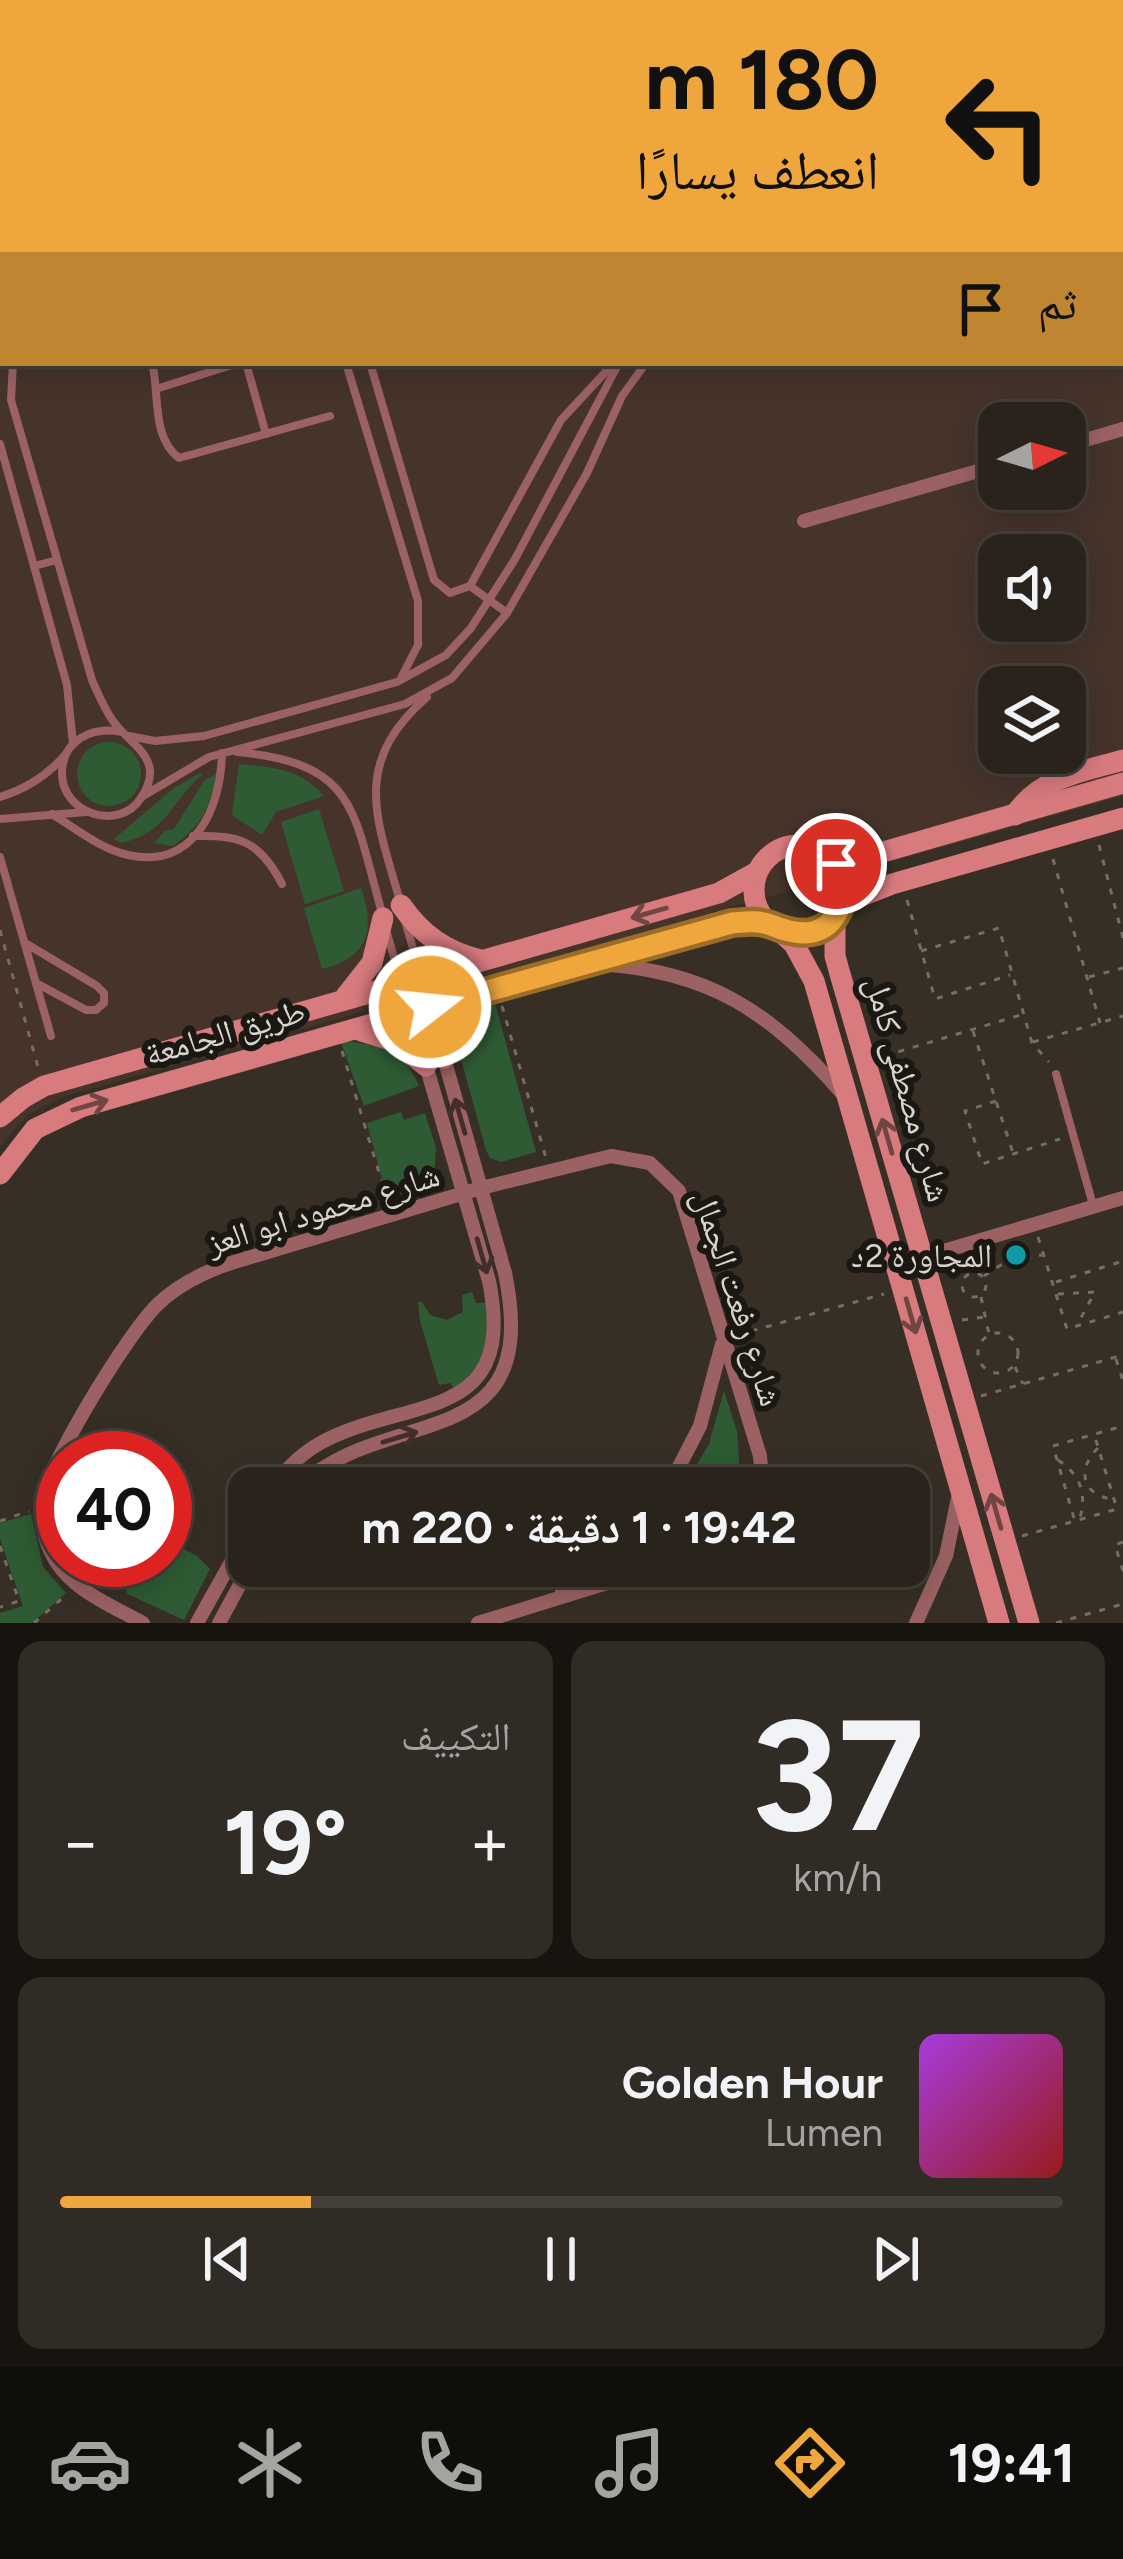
<!DOCTYPE html>
<html lang="ar">
<head>
<meta charset="utf-8">
<style>
  body { margin:0; font-family:Figtree,"Noto Naskh Arabic",sans-serif; background:#312b25; color:#f1f3f6; direction:rtl; height:100vh; display:flex; flex-direction:column; font-size:45px; white-space:nowrap }
  * { box-sizing:border-box; margin:0 }
  p { font-size:39px; color:#a5a4a3 }
  .icon { flex:none; width:66px; height:66px; fill:none; stroke:currentColor; stroke-width:2; stroke-linecap:round; stroke-linejoin:round }
  .map { position:relative; height:1623px; overflow:hidden; direction:ltr }
  .side { display:flex; flex-direction:column; gap:18px; padding:18px; background:#17130f; flex:1 }
  .side>* { flex:none }
  .guide { position:absolute; left:0px; top:0px; width:1125px; height:366px; box-shadow:0 6px 30px #0003,0 0 0 3px #45403b; direction:rtl; background:#efa73d; color:#111; overflow:hidden }
  .needle { width:78px; rotate:85deg }
  .tools { position:absolute; left:978px; top:402px; display:grid; gap:24px }
  .tools a { display:grid; place-items:center; width:108px; height:108px; border-radius:24px; background:#29231c; box-shadow:0 6px 30px #0003,0 0 0 3px #45403b; font-size:60px }
  .speed { position:absolute; left:36px; top:1431px; display:flex; gap:24px; font-size:60px; font-weight:700; text-align:center }
  .speed>* { display:grid; place-content:center; width:156px; height:156px; border-radius:50%; background:#29231c; box-shadow:0 6px 30px #0003,0 0 0 3px #45403b; line-height:1 }
  .speed .limit { border:18px solid #d22; background:#fff; color:#111 }
  .pin { position:absolute; display:grid; place-items:center; width:102px; height:102px; color:#fff; margin:-51px; border:6px solid #fff; border-radius:50%; box-shadow:0 3px 12px #0007 }
  .me { position:absolute; width:132px; margin:-66px; rotate:74deg; stroke-linejoin:round; filter:drop-shadow(0 0 9px #0008) }
  .turn { display:flex; align-items:center; gap:42px; height:252px; padding:0 48px; font-size:54px }
  .turn .icon { width:156px; height:156px; stroke-width:2.5 }
  .turn b { display:block; font-size:84px; line-height:102px }
  .then { display:flex; align-items:center; height:114px; padding:0 48px; background:#0003; gap:24px; font-size:45px }
  .big { font-size:90px; font-weight:700; line-height:1.1 }
  .side .widget { flex:1; display:flex; flex-direction:column; justify-content:center; gap:18px; min-width:0; padding:0 42px; border-radius:24px; background:#312b25 }
  .side .dial { align-items:center; gap:0 }
  .dial b { font-size:156px; line-height:1 }
  .song { display:flex; align-items:center; gap:36px }
  .cover { width:144px; height:144px; border-radius:18px; background:linear-gradient(135deg,hsl(280 70% 55%),hsl(0 70% 35%)) }
  .played { height:12px; border-radius:6px; background:linear-gradient(90deg,#efa73d 25%,#45403b 25%) }
  .keys { display:flex; justify-content:space-around; direction:ltr }
  .heat { display:flex; justify-content:space-between; align-items:center; font-size:66px; direction:ltr }
  .side .tiles { flex:1; display:grid; gap:18px; grid-template-columns:1fr 1fr }
  .widget:last-child { grid-column:span 2 }
  .trip { position:absolute; left:228px; top:1467px; width:702px; height:120px; border-radius:24px; background:#29231c; box-shadow:0 6px 30px #0003,0 0 0 3px #45403b; font-weight:700; line-height:120px; text-align:center; direction:rtl }
  .tabs { display:flex; height:192px; justify-content:space-around; align-items:center; background:#100e0b; color:#a5a4a3 }
  .tabs .icon { width:84px; height:84px }
  .tabs .current { color:#efa73d }
  .tabs b { font-size:54px; color:#f1f3f6 }
  .map>svg:first-child { display:block }
</style>
</head>
<body>
<div class="map">
<svg width="1123" height="1623" viewBox="0 0 1123 1623">
  <rect width="100%" height="100%" fill="#372f25"/>
  <path fill="#46342b" fill-rule="evenodd" d="M 1000,0 L 1123,0 L 1123,796 L 62,1097 L 29,1114 L 0,1146 L 0,289 L 3,288 L 3,363 L 1122,363 L 1122,3 L 990,3 ZM 999,423 L 1065,423 L 1065,489 L 999,489 ZM 999,555 L 1065,555 L 1065,621 L 999,621 ZM 999,687 L 1065,687 L 1065,753 L 999,753 Z"/>
  <g fill="#2e5b34">
    <circle cx="109" cy="774" r="32"/>
    <path d="M 239,764 C 275,768 299,768 324,796 L 276,812 L 262,835 L 232,815 Z"/>
    <path d="M 220,771 C 208,807 205,823 173,846 L 154,843 L 165,831 L 174,829 L 204,781 Z"/>
    <path d="M 200,773 L 202,775 C 169,803 169,831 122,843 L 114,839 L 174,788 Z"/>
    <polygon points="319,809 344,891 305,904 281,822"/>
    <path d="M 361,888 C 376,930 368,958 322,969 L 304,908 Z"/>
    <polygon points="494,1000 536,1152 501,1162 490,1158 486,1150 459,1052 481,1012"/>
    <path d="M 340,1040 C 380,1047 401,1044 419,1086 L 364,1106 Z"/>
    <polygon points="401,1112 404,1120 425,1113 436,1148 434,1175 387,1198 367,1123"/>
    <path d="M 472,1292 L 476,1303 L 490,1302 C 493,1337 484,1368 454,1388 L 450,1383 L 439,1385 L 420,1321 L 418,1302 L 422,1302 L 430,1315 L 447,1320 L 463,1312 L 462,1295 Z"/>
    <polygon points="724,1391 737,1431 741,1488 683,1488 709,1444"/>
    <polygon points="31,1514 43,1567 66,1593 32,1623 0,1623 0,1613 23,1606 0,1539 0,1523"/>
    <polygon points="165,1539 197,1556 210,1569 184,1620 127,1594 123,1575 127,1560 165,1560"/>
  </g>
  <g fill="none" stroke-linecap="round" stroke-linejoin="round">
    <g stroke="#756e66" stroke-width="3" stroke-dasharray="6 9" stroke-linecap="butt">
      <polyline points="332,0 333,3"/>
      <polyline points="0,213 3,223"/>
      <polyline points="1099,845 1123,938"/>
      <polyline points="1053,859 1100,1023"/>
      <polyline points="907,900 935,999 1010,975"/>
      <polyline points="0,930 38,1067"/>
      <polyline points="921,951 999,928 1032,1043 1049,1062"/>
      <polyline points="1089,977 1123,968"/>
      <polyline points="502,1006 546,1158"/>
      <polyline points="973,1031 1013,1153"/>
      <polyline points="1033,1042 1123,1016"/>
      <polyline points="342,1051 388,1202"/>
      <polyline points="884,1056 1024,1014"/>
      <polyline points="996,1101 965,1111 982,1164 1060,1139"/>
      <polyline points="1038,1237 1067,1329 1123,1312"/>
      <circle cx="974" cy="1285" r="12"/>
      <polyline points="984,1276 1007,1261 1042,1255"/>
      <polyline points="1056,1282 1123,1261"/>
      <polyline points="1058,1294 1095,1292 1078,1323"/>
      <polyline points="981,1297 989,1334"/>
      <polyline points="962,1320 984,1317"/>
      <circle cx="998" cy="1353" r="20"/>
      <polyline points="737,1335 884,1294"/>
      <polyline points="1116,1359 1123,1381"/>
      <polyline points="1015,1367 1023,1384"/>
      <polyline points="981,1396 1123,1355"/>
      <path d="M 1098,1448 C 1077,1468 1081,1495 1112,1499"/>
      <path d="M 1058,1460 C 1080,1475 1087,1492 1080,1518"/>
      <polyline points="1074,1518 1053,1446 1123,1426"/>
      <polyline points="0,1521 29,1511"/>
      <polyline points="1022,1536 1117,1509 1094,1434"/>
      <polyline points="1123,1542 1115,1545 1123,1571"/>
      <polyline points="0,1546 19,1601 0,1607"/>
      <polyline points="34,1623 66,1595"/>
      <polyline points="1056,1623 1123,1604"/>
    </g>
    <g stroke="#9c6263" stroke-width="8">
      <polyline points="1122,186 1123,186"/>
      <polyline points="1122,207 1123,207"/>
      <polyline points="1122,239 1123,239"/>
      <path d="M 13,363 L 11,400 L 92,680 C 98,694 104,708 113,721 C 131,746 167,759 141,798 C 118,833 61,813 62,772 C 63,739 94,726 122,732"/>
      <path d="M 152,363 C 160,394 151,437 179,458 L 330,416"/>
      <polyline points="246,363 266,434"/>
      <polyline points="346,363 418,601 418,645 402,676"/>
      <polyline points="370,363 434,580 450,593 470,586 561,420 614,363"/>
      <polyline points="159,388 238,363"/>
      <polyline points="0,444 67,685 73,744"/>
      <polyline points="34,566 57,560"/>
      <polyline points="470,586 507,613"/>
      <polyline points="129,736 155,741 204,736 397,682 446,655 471,628 515,559 619,363"/>
      <path d="M 237,752 C 358,763 353,812 382,913"/>
      <polyline points="143,796 209,757 405,704 452,678 507,613 587,473 622,396 646,363"/>
      <path d="M 0,797 C 26,789 47,776 65,755"/>
      <path d="M 52,814 C 76,829 101,849 128,855 C 195,870 221,807 222,753"/>
      <polyline points="0,819 86,812"/>
      <path d="M 193,836 C 240,835 260,841 282,884"/>
      <polyline points="0,857 51,1036"/>
      <path d="M 400,901 C 376,817 351,763 427,697"/>
      <polyline points="405,921 421,976"/>
      <polyline points="387,933 401,982"/>
      <polyline points="25,943 97,986 104,993 104,1003 96,1010 86,1010 36,983"/>
      <polyline points="1056,1074 1093,1205"/>
    </g>
    <g stroke="#9c6263" stroke-width="14">
      <polyline points="228,0 229,3"/>
      <polyline points="248,0 249,3"/>
      <polyline points="881,0 893,3"/>
      <polyline points="201,3 211,0"/>
      <polyline points="593,3 594,0"/>
      <polyline points="0,61 3,60"/>
      <polyline points="1065,446 1123,429"/>
      <polyline points="804,521 999,465"/>
      <path d="M 599,964 C 709,971 769,1011 841,1092"/>
      <polyline points="896,1265 1123,1198"/>
      <path d="M 272,1488 C 287,1467 305,1450 328,1439 C 415,1397 517,1421 489,1281 L 402,983"/>
      <path d="M 297,1488 C 386,1402 544,1461 505,1273 L 421,977"/>
      <polyline points="668,1488 700,1426 722,1344"/>
      <polyline points="562,1592 596,1566"/>
      <path d="M 143,1623 C 109,1604 66,1588 50,1550 C 42,1533 40,1513 44,1495 C 54,1455 128,1333 158,1304 C 179,1284 204,1272 231,1263 L 481,1188 L 611,1156 L 650,1163 L 679,1191 L 760,1456 L 763,1488"/>
      <polyline points="197,1623 249,1530"/>
      <polyline points="219,1623 250,1566"/>
      <polyline points="478,1623 662,1566"/>
      <polyline points="916,1623 946,1556 958,1498"/>
    </g>
    <g stroke="#d87b7f" stroke-width="21">
      <polyline points="669,0 670,3"/>
      <polyline points="696,0 698,3"/>
      <polyline points="928,3 938,0"/>
      <polyline points="1044,3 1052,0"/>
      <polyline points="0,269 3,268"/>
      <polyline points="0,307 3,306"/>
      <path d="M 1015,815 C 1040,777 1082,772 1123,760"/>
      <circle cx="799" cy="890" r="45"/>
      <polyline points="829,856 883,852 1123,783"/>
      <polyline points="841,904 892,884 1123,818"/>
      <path d="M 401,905 C 422,935 445,951 480,960"/>
      <polyline points="835,917 835,956 840,974 1029,1623"/>
      <polyline points="779,930 794,944 814,981 999,1623"/>
      <polyline points="346,996 372,963 383,918"/>
      <polyline points="361,1031 394,1041 426,1066"/>
      <polyline points="444,1058 457,1026 485,994"/>
      <polyline points="0,1117 23,1098 44,1086 719,893 757,872"/>
      <polyline points="0,1174 35,1129 81,1107 712,927 751,921 770,925"/>
    </g>
  </g>
  <defs><path id="oneway-shaft" d="M-6 0H5M1.5-3L5.5 0L1.5 3" fill="none" stroke-width="1.6" stroke-linecap="round" stroke-linejoin="round" transform="scale(3)"/></defs>
  <g stroke="#704544">
    <use href="#oneway-shaft" transform="translate(649 913) rotate(164)"/>
    <use href="#oneway-shaft" transform="translate(90 1105) rotate(-16)"/>
    <use href="#oneway-shaft" transform="translate(887 1136) rotate(-106)"/>
    <use href="#oneway-shaft" transform="translate(911 1316) rotate(74)"/>
    <use href="#oneway-shaft" transform="translate(996 1511) rotate(-106)"/>
  </g>
  <g stroke="#422e2b">
    <use href="#oneway-shaft" transform="translate(460 1116) rotate(-106)"/>
    <use href="#oneway-shaft" transform="translate(482 1256) rotate(74)"/>
    <use href="#oneway-shaft" transform="translate(400 1437) rotate(-17)"/>
  </g>
  <g fill="none" stroke-linecap="round" stroke-linejoin="round">
    <g stroke="#9b6d28" stroke-width="30">
      <path id="route" d="M 430,1007 L 732,923 C 745,922 758,920 771,925 C 795,935 823,940 838,911 C 847,895 844,879 836,864"/>
    </g>
    <use href="#route" stroke="#efa73d" stroke-width="21"/>
  </g>
  <circle fill="#0f9aa8" stroke="#1b1813" stroke-width="4.5" cx="1016" cy="1255" r="12"/>
  <g text-anchor="middle" dominant-baseline="central" stroke-width="12" stroke-linejoin="round" paint-order="stroke">
    <g font-size="33" fill="#d8d3cd" stroke="#1b1813">
      <text transform="translate(225 1032) rotate(-16)">طريق الجامعة</text>
      <text transform="translate(908 1089) rotate(74)">شارع مصطفى كامل</text>
      <text transform="translate(323 1209) rotate(-17)">شارع محمود ابو العز</text>
      <text transform="translate(738 1298) rotate(72)">شارع رفعت الجمال</text>
    </g>
    <g font-size="33" fill="#d8d3cd" stroke="#1b1813" text-anchor="end">
      <text x="992" y="1255">المجاورة 2د</text>
    </g>
  </g>
</svg>
<div class="tools">
<a><svg class="needle" viewBox="-14 -14 28 28"><path d="M0-13l5 13h-10z" fill="#e53935"/><path d="M0 13l5-13h-10z" fill="#a5a4a3"/></svg></a>
<a><svg class="icon" aria-label="sound" viewBox="0 0 24 24"><path d="M4 9h4l5-4v14l-5-4H4zM17 9q2 3 0 6"/></svg></a>
<a><svg class="icon" aria-label="layers" viewBox="0 0 24 24"><path d="M12 4l9 5-9 5-9-5zM3 14l9 5 9-5"/></svg></a>
</div>
<div class="speed"><div class="limit">40</div></div>
<div class="pin" style="left:836px;top:864px;background:#d93025"><svg class="icon" aria-label="arrive" viewBox="0 0 24 24"><path d="M6 21V4h12l-3 4 3 4H6"/></svg></div>
<svg class="me" style="left:430px;top:1007px" viewBox="-20 -20 40 40"><circle r="17" fill="#efa73d" stroke="#fff" stroke-width="3"/><path d="M0-11L8 9 0 5-8 9z" fill="#fff"/></svg>
<div class="trip">19:42 · 1 دقيقة · 220 m</div>
<div class="guide">
<div class="turn"><svg class="icon" aria-label="left" viewBox="0 0 24 24"><path d="M17 20v-9H6M10 6l-5 5 5 5"/></svg><div><b>180 m</b>انعطف يسارًا</div></div>
<div class="then">ثم<svg class="icon" aria-label="arrive" viewBox="0 0 24 24"><path d="M6 21V4h12l-3 4 3 4H6"/></svg></div>
</div>
</div>
<section class="side">
<div class="tiles">
<div class="widget dial"><b>37</b><p>km/h</p></div>
<div class="widget"><p>التكييف</p>
<div class="heat"><a>−</a><b class="big">19°</b><a>+</a></div>
</div>
<div class="widget">
<div class="song"><i class="cover"></i><div><b>Golden Hour</b><p>Lumen</p></div></div>
<div class="played"></div>
<div class="keys"><svg class="icon" aria-label="previous" viewBox="0 0 24 24"><path d="M18 5L8 12l10 7zM5 5v14"/></svg><svg class="icon" aria-label="pause" viewBox="0 0 24 24"><path d="M8 5v14M16 5v14"/></svg><svg class="icon" aria-label="next" viewBox="0 0 24 24"><path d="M6 5l10 7-10 7zM19 5v14"/></svg></div>
</div>
</div>
</section>
<nav class="tabs">
<b>19:41</b>
<svg class="icon current" aria-label="directions" viewBox="0 0 24 24"><path d="M12 3l9 9-9 9-9-9zM9 14v-3h6M13 9l2 2-2 2"/></svg>
<svg class="icon" aria-label="music" viewBox="0 0 24 24"><path d="M9 18V5l10-2v13"/><circle cx="6" cy="18" r="3"/><circle cx="16" cy="16" r="3"/></svg>
<svg class="icon" aria-label="phone" viewBox="0 0 24 24"><path d="M5 4h4l2 5-3 2q2 4 5 5l2-3 5 2v4C11 20 4 13 5 4z"/></svg>
<svg class="icon" aria-label="climate" viewBox="0 0 24 24"><path d="M12 3v18M4 7l16 10M4 17L20 7"/></svg>
<svg class="icon" aria-label="car" viewBox="0 0 24 24"><path d="M5 17H2v-5l4-1 3-4h7l3 4 3 1v5h-3M9 17h6M6 11h13"/><circle cx="7" cy="17" r="2"/><circle cx="17" cy="17" r="2"/></svg>
</nav>
</body>
</html>
